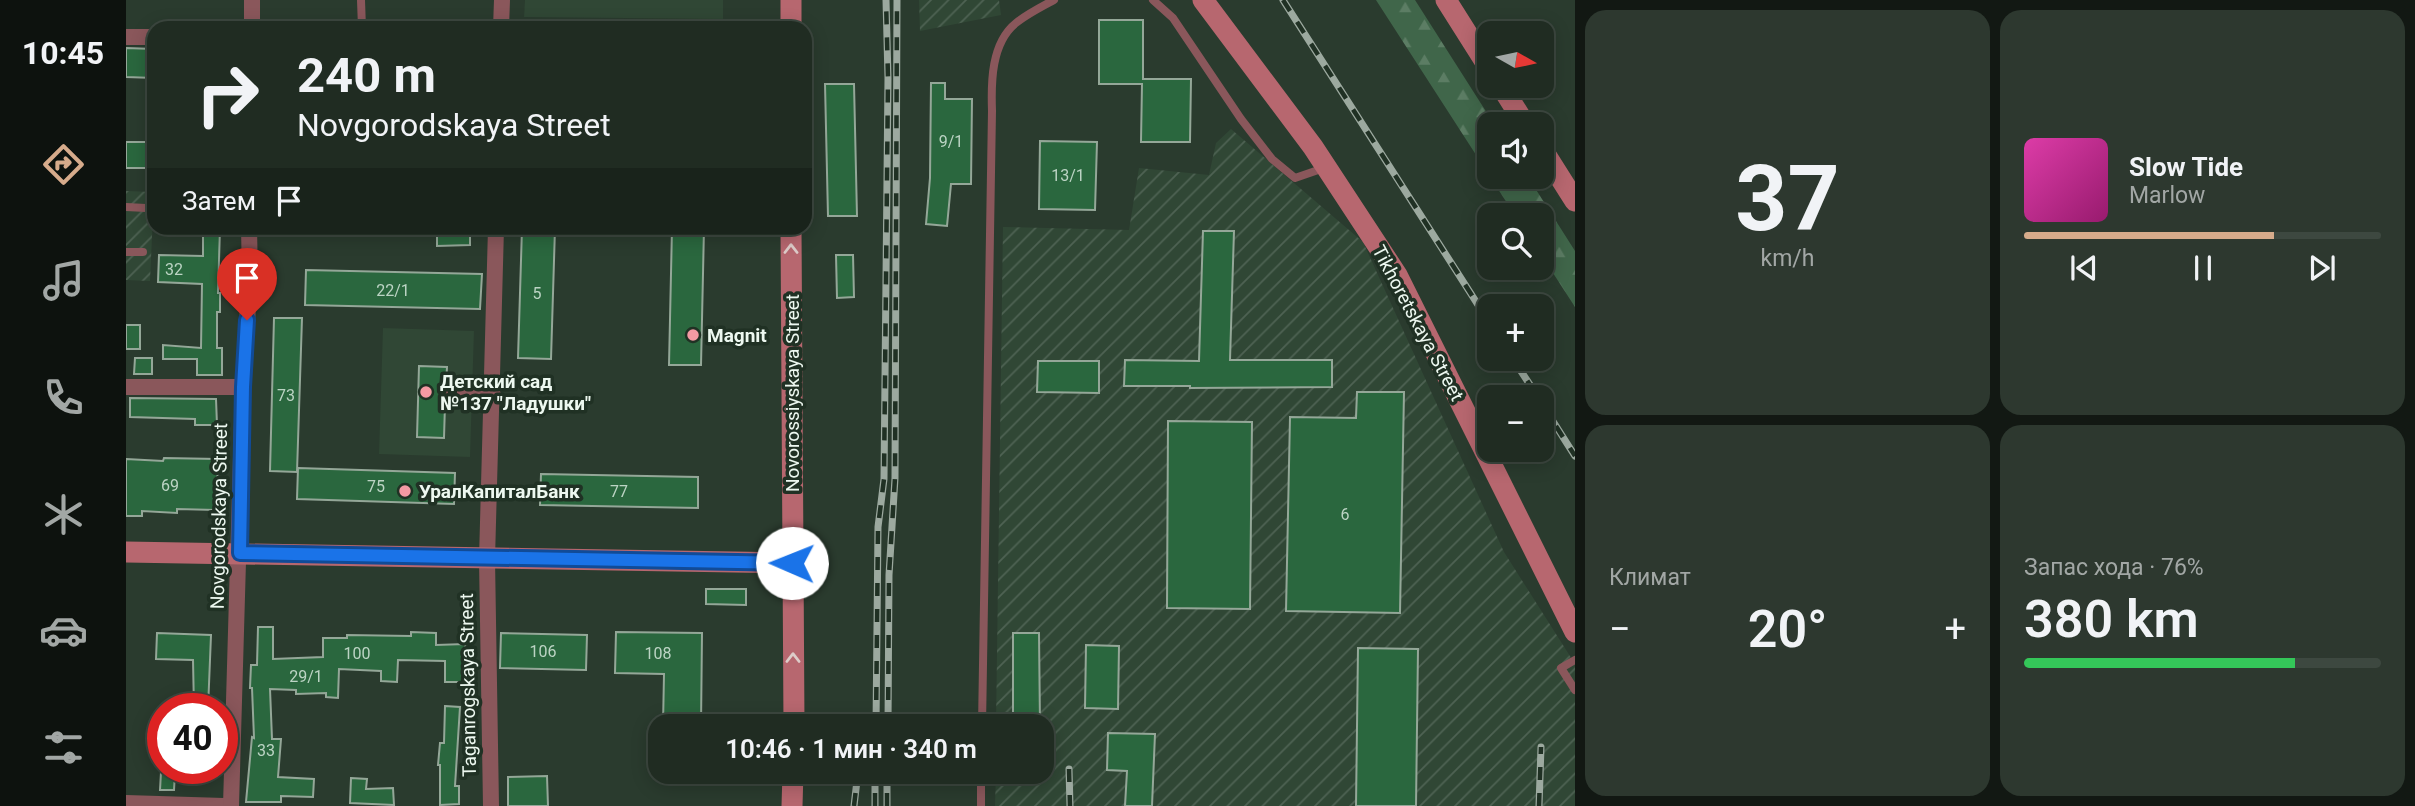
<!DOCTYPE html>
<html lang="ru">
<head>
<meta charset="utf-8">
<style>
  body { margin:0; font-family:Roboto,sans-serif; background:#2d382f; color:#f1f3f6; height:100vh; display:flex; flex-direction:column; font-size:26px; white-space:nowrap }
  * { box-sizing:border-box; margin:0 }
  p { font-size:23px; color:#a2a7a5 }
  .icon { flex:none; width:38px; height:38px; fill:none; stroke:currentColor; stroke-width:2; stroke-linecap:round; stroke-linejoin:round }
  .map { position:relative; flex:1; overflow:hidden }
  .drawer { display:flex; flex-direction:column; gap:10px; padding:10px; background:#121813; width:840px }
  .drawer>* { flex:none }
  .banner { position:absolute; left:21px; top:21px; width:665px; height:214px; border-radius:21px; box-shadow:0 4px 18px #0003,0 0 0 2px #3d4840; background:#202c22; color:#f1f3f6; overflow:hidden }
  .needle { width:46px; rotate:99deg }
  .tools { position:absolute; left:1351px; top:21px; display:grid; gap:14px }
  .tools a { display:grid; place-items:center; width:77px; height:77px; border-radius:14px; background:#202c22; box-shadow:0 4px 18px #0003,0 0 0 2px #3d4840; font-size:35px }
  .speed { position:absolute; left:21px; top:693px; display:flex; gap:14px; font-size:35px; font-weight:700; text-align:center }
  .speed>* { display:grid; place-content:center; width:91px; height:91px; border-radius:50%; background:#202c22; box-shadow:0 4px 18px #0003,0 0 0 2px #3d4840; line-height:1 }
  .speed .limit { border:10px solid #d22; background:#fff; color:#111 }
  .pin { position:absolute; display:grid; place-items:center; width:60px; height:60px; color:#fff; margin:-72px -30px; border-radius:50% 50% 50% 0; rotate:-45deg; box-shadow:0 0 7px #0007 }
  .pin .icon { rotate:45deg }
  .me { position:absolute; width:77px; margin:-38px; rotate:271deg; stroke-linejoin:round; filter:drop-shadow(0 0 5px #0008) }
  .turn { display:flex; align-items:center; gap:24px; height:147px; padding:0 35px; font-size:32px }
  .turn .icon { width:91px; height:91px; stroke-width:2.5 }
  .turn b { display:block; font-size:49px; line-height:60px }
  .then { display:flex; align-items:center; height:66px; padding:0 35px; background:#0003; gap:14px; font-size:26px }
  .big { font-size:52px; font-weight:600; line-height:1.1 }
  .drawer .card { flex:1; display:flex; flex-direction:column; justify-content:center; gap:10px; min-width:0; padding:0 24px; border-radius:21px; background:#2d382f }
  .drawer .dial { align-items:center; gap:0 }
  .dial b { font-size:91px; line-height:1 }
  .song { display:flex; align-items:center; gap:21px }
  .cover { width:84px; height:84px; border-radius:10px; background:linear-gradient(135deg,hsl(320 70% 55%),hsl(320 70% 35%)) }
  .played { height:7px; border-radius:4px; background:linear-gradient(90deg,#d6ab8b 70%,#3d4840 70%) }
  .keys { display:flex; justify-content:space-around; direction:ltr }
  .heat { display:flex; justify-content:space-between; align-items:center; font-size:38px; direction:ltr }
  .charge { height:10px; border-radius:5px; background:linear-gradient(90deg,#34c759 76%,#3d4840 0) }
  .drawer .tiles { flex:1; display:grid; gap:10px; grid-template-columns:repeat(2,1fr) }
  .trip { position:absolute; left:522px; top:714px; width:406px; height:70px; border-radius:21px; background:#202c22; box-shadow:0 4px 18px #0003,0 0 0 2px #3d4840; font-weight:600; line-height:70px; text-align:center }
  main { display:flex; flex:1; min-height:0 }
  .dock { display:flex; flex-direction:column; width:126px; justify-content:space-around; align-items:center; background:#0d120e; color:#a2a7a5 }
  .dock .icon { width:49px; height:49px }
  .dock .current { color:#d6ab8b }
  .dock b { font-size:32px; color:#f1f3f6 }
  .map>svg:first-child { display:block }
</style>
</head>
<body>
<main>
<nav class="dock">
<b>10:45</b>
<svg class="icon current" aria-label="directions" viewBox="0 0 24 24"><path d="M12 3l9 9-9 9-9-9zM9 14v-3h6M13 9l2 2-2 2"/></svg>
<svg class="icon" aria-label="music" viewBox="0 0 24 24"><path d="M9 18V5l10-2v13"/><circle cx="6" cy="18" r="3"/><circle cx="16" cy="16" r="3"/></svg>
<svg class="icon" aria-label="phone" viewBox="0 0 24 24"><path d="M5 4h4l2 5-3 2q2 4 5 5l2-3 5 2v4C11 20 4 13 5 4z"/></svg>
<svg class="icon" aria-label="climate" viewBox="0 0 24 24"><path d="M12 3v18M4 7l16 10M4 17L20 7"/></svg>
<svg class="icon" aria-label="car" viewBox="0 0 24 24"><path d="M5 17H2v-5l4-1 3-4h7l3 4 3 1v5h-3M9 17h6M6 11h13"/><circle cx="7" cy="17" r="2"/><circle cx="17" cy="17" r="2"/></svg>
<svg class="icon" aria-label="filters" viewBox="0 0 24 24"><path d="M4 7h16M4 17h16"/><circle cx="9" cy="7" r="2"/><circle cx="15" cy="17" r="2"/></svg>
</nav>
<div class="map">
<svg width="1449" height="806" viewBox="0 0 1449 806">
  <defs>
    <pattern id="industrial-furrows" width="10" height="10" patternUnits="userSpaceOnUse" patternTransform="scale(1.75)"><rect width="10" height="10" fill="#304735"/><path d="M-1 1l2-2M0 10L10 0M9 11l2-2" fill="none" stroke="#4e6253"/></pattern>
    <pattern id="forest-firs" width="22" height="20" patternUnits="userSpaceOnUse" patternTransform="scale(1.75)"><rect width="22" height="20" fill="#40664a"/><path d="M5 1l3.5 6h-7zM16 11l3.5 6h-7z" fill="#5c7d64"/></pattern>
  </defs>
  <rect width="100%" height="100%" fill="#2a3b2e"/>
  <g fill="#304735">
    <polygon points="399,0 597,0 597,19 398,17"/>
    <polygon points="257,328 348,331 344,457 253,454"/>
  </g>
  <g fill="url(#industrial-furrows)">
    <polygon points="793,0 873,0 875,15 794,31"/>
    <polygon points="1105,129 1237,242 1378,552 1449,664 1449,806 869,806 870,772 915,772 915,726 870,726 877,227 1003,230 1013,168 1083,175 1090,143"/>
    <polygon points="0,191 28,192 24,281 0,280"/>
  </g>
  <g fill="url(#forest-firs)">
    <polygon points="1250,0 1289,0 1368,124 1363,124 1363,175"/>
    <polygon points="1364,177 1402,177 1449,251 1449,307 1416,256 1416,215 1389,215"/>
  </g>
  <g fill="#2a673e" stroke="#94a798" stroke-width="2">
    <polygon points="973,20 1017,20 1017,79 1065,79 1064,142 1015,142 1016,84 973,84"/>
    <polygon points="0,48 28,49 28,78 0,77"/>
    <polygon points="805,83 819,83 819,99 846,99 845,184 825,184 821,226 800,224 804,178"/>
    <polygon points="699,84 728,84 731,216 702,216"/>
    <polygon points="914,141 971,142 969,210 913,209"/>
    <rect x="0" y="142" width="28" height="26"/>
    <polygon points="77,228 94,228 92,293 94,293 94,312 91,312 91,348 96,348 96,375 71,375 71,359 37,359 37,345 75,348 76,284 32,282 33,255 77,256"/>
    <polygon points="311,228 344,228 344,245 311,246"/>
    <polygon points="396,228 429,228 425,359 392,358"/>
    <polygon points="546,228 578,228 575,365 543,365"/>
    <polygon points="1077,231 1108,231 1104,360 1206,360 1206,387 1064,388 1064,386 998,386 999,360 1073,361"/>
    <polygon points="710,255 727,255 728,297 711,298"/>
    <polygon points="180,270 356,274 354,309 179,305"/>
    <polygon points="148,318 176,318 171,472 144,471"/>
    <rect x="0" y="325" width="14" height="24"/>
    <polygon points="9,358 26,358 26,374 8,374"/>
    <polygon points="912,361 973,361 973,393 911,392"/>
    <polygon points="293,366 321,367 320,386 315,394 319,404 318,438 291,437"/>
    <polygon points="1231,392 1278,392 1274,613 1160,611 1164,417 1230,418"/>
    <polygon points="4,398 90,399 91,425 69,425 69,419 4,417"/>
    <polygon points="1042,421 1126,422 1124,609 1041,608"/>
    <polygon points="38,458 92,459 90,510 51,509 51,513 16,511 16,516 0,516 0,459 37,461"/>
    <polygon points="172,468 329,473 328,504 171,499"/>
    <polygon points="415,474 572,477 572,508 414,505"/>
    <polygon points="580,589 620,589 620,605 580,604"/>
    <polygon points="132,627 147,627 147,659 197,657 197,638 221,638 221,635 285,636 285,632 310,633 310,645 339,644 341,682 319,682 319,661 272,660 271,682 255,681 255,671 213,669 212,698 200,697 200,693 170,694 170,690 144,689 146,739 155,739 152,777 188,779 187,797 155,796 155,802 120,802 126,737 128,738 126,688 124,688 125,665 131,665"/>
    <polygon points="490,632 576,633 575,726 537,726 538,674 489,673"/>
    <polygon points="31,633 85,635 82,709 68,709 67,660 30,659"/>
    <polygon points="375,633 461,635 460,670 374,668"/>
    <polygon points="887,633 913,633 914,726 887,726"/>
    <polygon points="960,645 993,646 992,709 959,708"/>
    <polygon points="1232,648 1292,649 1290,806 1230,806"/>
    <polygon points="319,706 334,707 329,786 333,786 333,804 314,805 314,765 312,765 314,743 318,743"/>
    <polygon points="982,733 1029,734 1026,806 999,806 1001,771 981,770"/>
    <polygon points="35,772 49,772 48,790 34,790"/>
    <polygon points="421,776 422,806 382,806 382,777"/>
    <polygon points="225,778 241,779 240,789 267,788 268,805 224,803"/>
  </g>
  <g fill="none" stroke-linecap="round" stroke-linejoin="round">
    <g stroke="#8a575b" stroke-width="8">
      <polyline points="235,0 236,28"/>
      <polyline points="1027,0 1047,18 1115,119 1146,159 1169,178 1198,168"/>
      <polyline points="0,207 20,208"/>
      <polyline points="0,252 17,252"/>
      <polyline points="1449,660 1435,668 1449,690"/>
      <path d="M 856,726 L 866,111 C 865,83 865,43 890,23 C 901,14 915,7 928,0"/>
      <polyline points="855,806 855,772"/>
    </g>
    <g stroke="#8a575b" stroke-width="16">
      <polyline points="126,28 126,0"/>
      <polyline points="375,28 376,0"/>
      <polyline points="0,37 28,37"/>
      <polyline points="0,387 117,387"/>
      <polyline points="325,395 367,395"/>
      <polyline points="0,803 98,806"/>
      <polyline points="105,806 117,387 124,275 123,228"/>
      <polyline points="365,806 361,559 370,228"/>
    </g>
    <g stroke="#b7676f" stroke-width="21">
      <polyline points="665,0 665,28"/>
      <polyline points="1077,0 1187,147 1271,275 1449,632"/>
      <polyline points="1320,0 1363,68"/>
      <polyline points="1375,86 1399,124"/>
      <polyline points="1416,149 1449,201"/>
      <polyline points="665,228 668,726"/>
      <polyline points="0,552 666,563"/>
      <polyline points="666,806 667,772"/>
    </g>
    <g stroke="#9ca99f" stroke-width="7">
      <g id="rail">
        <polyline points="1157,0 1363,322"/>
        <polyline points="1387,359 1412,397"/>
        <polyline points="1416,404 1449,456"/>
        <polyline points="750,726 752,527 758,479 762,78 760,0"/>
        <polyline points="762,726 763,575 769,478 771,0"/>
        <polyline points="943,769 944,806"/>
        <polyline points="728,806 732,772"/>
        <polyline points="749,806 749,772"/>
        <polyline points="761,806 761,772"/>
        <polyline points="1413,806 1415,747"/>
      </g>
    </g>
    <use href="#rail" stroke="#203124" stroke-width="4.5" stroke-dasharray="13" stroke-linecap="butt"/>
  </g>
  <defs><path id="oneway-chevron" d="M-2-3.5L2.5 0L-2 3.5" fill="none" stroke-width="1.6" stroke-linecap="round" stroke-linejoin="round" transform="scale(1.75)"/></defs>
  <g stroke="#ddccc9">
    <use href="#oneway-chevron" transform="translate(665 249) rotate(-90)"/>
    <use href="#oneway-chevron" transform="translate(667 658) rotate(-90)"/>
  </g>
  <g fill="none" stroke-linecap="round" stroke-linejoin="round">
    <g stroke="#114b97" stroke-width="18">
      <polyline id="route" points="121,320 117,387 114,553 666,563"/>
    </g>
    <use href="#route" stroke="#1a73e8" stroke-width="12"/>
  </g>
  <g fill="#f49aa3" stroke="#203124" stroke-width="2.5">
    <circle cx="567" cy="335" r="7"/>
    <circle cx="300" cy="392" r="7"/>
    <circle cx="279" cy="491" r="7"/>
  </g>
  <g text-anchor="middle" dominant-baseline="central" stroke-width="7" stroke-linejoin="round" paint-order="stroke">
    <g font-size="16" fill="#bcd4c4">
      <text x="825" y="141">9/1</text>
      <text x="942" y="175">13/1</text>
      <text x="48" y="269">32</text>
      <text x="267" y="290">22/1</text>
      <text x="411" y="293">5</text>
      <text x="160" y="395">73</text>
      <text x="44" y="485">69</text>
      <text x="250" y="486">75</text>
      <text x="493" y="491">77</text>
      <text x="1219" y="514">6</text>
      <text x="417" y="651">106</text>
      <text x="231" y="653">100</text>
      <text x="532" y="653">108</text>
      <text x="180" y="676">29/1</text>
      <text x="140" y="750">33</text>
    </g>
    <g font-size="19" fill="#edf8f0" stroke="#203124">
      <text transform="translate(1292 323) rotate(62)">Tikhoretskaya Street</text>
      <text transform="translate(666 393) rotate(-90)">Novorossiyskaya Street</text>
      <text transform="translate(93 516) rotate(-89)">Novgorodskaya Street</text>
      <text transform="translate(342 685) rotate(-91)">Taganrogskaya Street</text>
    </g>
    <g font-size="19" font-weight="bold" fill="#edf8f0" stroke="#203124" text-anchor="start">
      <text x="581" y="335">Magnit</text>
      <text x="314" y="381">Детский сад<tspan x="314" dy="22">№137 "Ладушки"</tspan></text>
      <text x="293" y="491">УралКапиталБанк</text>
    </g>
  </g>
</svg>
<div class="tools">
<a><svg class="needle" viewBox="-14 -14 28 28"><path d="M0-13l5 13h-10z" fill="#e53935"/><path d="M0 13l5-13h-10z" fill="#a2a7a5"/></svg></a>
<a><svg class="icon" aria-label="sound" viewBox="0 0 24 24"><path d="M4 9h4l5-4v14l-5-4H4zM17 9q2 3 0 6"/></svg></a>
<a><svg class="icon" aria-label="search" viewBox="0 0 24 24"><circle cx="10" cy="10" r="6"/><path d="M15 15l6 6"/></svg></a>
<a>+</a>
<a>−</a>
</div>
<div class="speed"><div class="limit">40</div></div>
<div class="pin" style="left:121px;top:320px;background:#d93025"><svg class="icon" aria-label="arrive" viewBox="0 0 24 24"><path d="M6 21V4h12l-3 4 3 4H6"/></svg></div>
<svg class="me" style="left:666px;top:563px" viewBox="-20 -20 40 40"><circle r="19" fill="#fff"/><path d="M0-13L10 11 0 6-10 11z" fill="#1a73e8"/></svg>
<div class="trip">10:46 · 1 мин · 340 m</div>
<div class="banner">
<div class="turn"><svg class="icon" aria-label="right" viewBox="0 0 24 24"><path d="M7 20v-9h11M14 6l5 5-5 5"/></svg><div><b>240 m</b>Novgorodskaya Street</div></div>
<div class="then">Затем<svg class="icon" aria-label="arrive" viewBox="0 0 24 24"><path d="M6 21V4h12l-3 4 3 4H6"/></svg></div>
</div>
</div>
<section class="drawer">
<div class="tiles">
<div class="card dial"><b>37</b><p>km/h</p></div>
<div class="card">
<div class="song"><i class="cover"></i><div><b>Slow Tide</b><p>Marlow</p></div></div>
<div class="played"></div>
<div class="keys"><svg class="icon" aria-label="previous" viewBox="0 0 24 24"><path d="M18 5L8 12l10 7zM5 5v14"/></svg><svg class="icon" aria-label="pause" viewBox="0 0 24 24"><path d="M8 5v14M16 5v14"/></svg><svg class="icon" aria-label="next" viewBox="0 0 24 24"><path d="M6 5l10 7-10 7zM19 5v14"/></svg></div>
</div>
<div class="card"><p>Климат</p>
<div class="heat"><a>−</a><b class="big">20°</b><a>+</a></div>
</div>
<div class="card"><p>Запас хода · 76%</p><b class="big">380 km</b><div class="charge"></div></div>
</div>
</section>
</main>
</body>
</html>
